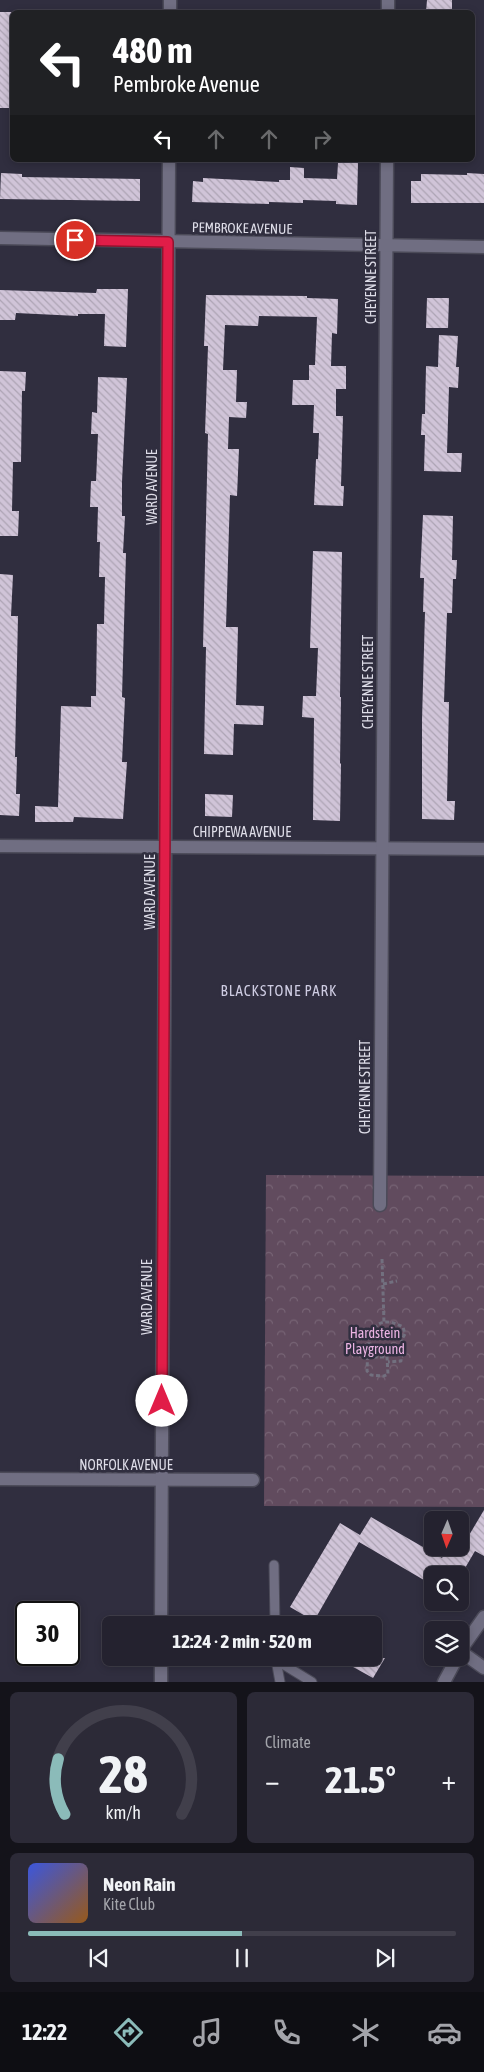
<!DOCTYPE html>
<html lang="en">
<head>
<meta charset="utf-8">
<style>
  body { margin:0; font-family:"Asap Condensed",sans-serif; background:#2c2a37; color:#f1f3f6; height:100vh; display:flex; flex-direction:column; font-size:19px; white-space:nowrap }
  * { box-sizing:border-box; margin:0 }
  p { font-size:16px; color:#a3a4aa }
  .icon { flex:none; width:28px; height:28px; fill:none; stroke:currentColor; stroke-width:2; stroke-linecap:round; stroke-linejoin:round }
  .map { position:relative; height:1682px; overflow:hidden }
  .side { display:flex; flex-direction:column; gap:10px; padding:10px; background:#14131a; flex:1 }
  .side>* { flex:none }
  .guide { position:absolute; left:10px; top:10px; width:465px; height:152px; border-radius:8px; box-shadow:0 2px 8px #0003,0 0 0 1px #413f4b; background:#202124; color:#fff; overflow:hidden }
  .needle { width:32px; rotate:182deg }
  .tools { position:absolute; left:424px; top:1511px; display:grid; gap:10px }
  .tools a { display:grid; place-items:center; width:45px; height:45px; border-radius:8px; background:#24222f; box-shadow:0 2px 8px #0003,0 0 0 1px #413f4b; font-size:25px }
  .speed { position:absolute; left:15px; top:1601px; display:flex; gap:10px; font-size:25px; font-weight:700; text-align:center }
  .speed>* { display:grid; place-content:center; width:65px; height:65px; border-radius:50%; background:#24222f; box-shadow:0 2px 8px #0003,0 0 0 1px #413f4b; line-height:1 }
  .speed .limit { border:2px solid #111; border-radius:8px; background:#fff; color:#111 }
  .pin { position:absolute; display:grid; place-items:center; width:42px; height:42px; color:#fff; margin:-21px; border:2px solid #fff; border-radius:50%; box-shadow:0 1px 5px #0007 }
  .me { position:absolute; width:55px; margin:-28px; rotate:0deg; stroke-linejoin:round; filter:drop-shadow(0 0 4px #0008) }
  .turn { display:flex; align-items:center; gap:18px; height:105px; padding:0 20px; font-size:22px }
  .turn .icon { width:65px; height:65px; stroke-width:2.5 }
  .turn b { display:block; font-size:35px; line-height:42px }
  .lanes { display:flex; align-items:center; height:48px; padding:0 20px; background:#0003; justify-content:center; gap:25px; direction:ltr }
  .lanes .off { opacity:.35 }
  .big { font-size:38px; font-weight:700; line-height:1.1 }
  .side .tile { flex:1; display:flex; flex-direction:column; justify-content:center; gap:8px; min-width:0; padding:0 18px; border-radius:8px; background:#2c2a37 }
  .side .dial { align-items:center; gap:0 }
  .dial svg { height:130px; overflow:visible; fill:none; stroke:#413f4b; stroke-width:7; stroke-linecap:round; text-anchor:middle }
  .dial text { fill:#f1f3f6; stroke:none }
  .song { display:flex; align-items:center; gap:15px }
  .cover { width:60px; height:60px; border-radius:8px; background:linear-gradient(135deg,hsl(230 70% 55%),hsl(30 70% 35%)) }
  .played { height:5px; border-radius:2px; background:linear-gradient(90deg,#8bbbb9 50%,#413f4b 50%) }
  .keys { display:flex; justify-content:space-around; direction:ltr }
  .heat { display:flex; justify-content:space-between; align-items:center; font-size:28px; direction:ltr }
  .side .tiles { flex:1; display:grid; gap:10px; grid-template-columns:1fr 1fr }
  .tile:last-child { grid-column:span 2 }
  .trip { position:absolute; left:102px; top:1616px; width:280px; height:50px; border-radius:8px; background:#24222f; box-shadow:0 2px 8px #0003,0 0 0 1px #413f4b; font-weight:700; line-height:50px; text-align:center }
  .dock { display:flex; height:80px; justify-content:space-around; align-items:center; background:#0e0e13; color:#a3a4aa }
  .dock .icon { width:35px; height:35px }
  .dock .current { color:#8bbbb9 }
  .dock b { font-size:22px; color:#f1f3f6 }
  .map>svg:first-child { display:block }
</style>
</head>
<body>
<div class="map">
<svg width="484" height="1682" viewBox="0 0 484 1682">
  <defs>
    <pattern id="park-crowns" width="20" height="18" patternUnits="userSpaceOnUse" patternTransform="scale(1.25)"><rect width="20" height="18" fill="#614b5e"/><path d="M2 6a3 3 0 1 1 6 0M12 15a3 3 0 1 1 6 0" fill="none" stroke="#776475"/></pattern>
    <pattern id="building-back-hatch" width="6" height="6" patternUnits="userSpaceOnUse" patternTransform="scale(1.25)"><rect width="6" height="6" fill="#d0c4d8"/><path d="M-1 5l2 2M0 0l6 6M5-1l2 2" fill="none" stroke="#ada4b4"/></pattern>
  </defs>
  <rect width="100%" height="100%" fill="#302e3f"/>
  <polygon fill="url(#park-crowns)" points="266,1175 484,1176 484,1507 264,1506"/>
  <g fill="url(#building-back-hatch)">
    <polygon points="427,0 452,0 452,12 426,12"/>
    <rect x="0" y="12" width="12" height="96"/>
    <polygon points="338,163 358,163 357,205 336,204 336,201 303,200 303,203 269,202 269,204 192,202 193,181 203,182 203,178 279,182 279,180 290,180 290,167 304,168 304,178 337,179"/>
    <polygon points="1,173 22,174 22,177 140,179 140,201 0,199"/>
    <polygon points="467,173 484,174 484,203 411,203 411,181 421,181 421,174 467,175"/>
    <polygon points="97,289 128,289 126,347 104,346 105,314 78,314 78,316 16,313 15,320 0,320 0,290 96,293"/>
    <polygon points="206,295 307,296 307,298 338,299 337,334 332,333 331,366 346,366 346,389 336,389 336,416 343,416 341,486 344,486 343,506 314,505 316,459 318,459 319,433 313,433 314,405 292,405 293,380 309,380 309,365 315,365 317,317 259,316 258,326 225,325 223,370 237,370 236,402 247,402 246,418 229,417 228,449 239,449 237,496 230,495 226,627 238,627 236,705 264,706 263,725 234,724 233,755 204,754 206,647 203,647 208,434 205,433 208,346 204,346"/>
    <polygon points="427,298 449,298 448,328 426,328"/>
    <polygon points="439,335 458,336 456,367 459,367 458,388 449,387 447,453 462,453 461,472 424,471 425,435 421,435 422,414 425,414 426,366 438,367"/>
    <polygon points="0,371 26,372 25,391 22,391 21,462 13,462 12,511 19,511 18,536 0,536"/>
    <polygon points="98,377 127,378 122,482 122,516 125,516 123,553 126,553 122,697 125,698 122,762 127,762 123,819 74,817 73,822 35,822 35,806 58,807 61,706 91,707 91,696 96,696 97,624 104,624 105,577 99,577 100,542 97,542 98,507 90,507 91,481 96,481 98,434 91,434 92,412 97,413"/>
    <polygon points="423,515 453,516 452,560 457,560 456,579 453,579 452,613 447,613 444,702 449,702 447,801 455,801 454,820 422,819 422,720 425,612 423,612 424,578 420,578"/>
    <polygon points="313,551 342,552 340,697 341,697 340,763 341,764 340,821 313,820 314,718 302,717 303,696 316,696 318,648 310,648"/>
    <polygon points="0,574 13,575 11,616 18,616 15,757 17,757 16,794 20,794 19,816 0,815"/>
    <polygon points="205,794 233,795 232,817 205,816"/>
    <polygon points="484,1510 484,1556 475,1551 461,1575 451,1575 438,1568 429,1583 359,1542 314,1621 290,1607 340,1523 360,1535 371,1517 442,1558 448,1548 460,1548 460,1539 465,1542"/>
    <polygon points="337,1658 385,1658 373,1678"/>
  </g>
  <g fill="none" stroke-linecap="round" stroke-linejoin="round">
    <g stroke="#4b4a58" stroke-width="11">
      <g id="service">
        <polyline points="274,1565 275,1625"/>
        <polyline points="276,1658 276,1660 312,1682"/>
        <polyline points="276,1660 280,1682"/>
      </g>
    </g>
    <g stroke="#4b4a58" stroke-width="15">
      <g id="minor">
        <polyline points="170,12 170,0"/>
        <polyline points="388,12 388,0"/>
        <polyline points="0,846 484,849"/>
        <polyline points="380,1205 387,160"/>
        <polyline points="0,1479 253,1480"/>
        <polyline points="484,1617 460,1651 484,1668"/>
        <polyline points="161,1625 169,160"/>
        <polyline points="161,1682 161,1658"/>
        <polyline points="444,1682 457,1658"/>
      </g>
    </g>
    <g stroke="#4b4a58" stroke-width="15">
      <polyline id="tertiary" points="0,238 484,247"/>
    </g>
    <g stroke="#72707f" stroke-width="3" stroke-dasharray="4 2.5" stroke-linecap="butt">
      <polyline points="382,1259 384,1323"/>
      <polyline points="383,1284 397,1281"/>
      <path d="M 367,1357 L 387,1357 L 388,1374 L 384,1376 L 371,1375 L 367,1371 C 368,1347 367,1308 403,1327 L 405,1334 L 402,1339 L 401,1361 L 388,1362"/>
    </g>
    <use href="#service" stroke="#706e82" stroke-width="9"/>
    <use href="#minor" stroke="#706e82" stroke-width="12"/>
    <use href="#tertiary" stroke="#706e82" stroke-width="12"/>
  </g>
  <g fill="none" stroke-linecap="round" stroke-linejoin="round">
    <g stroke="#92132f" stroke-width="12">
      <polyline id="route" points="75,240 168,242 162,1401"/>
    </g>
    <use href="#route" stroke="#e11d48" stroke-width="9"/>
  </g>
  <g text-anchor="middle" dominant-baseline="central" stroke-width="5" stroke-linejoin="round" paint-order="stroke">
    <g font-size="14" fill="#dedde8" stroke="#302e3f">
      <text transform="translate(242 228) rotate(1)">PEMBROKE AVENUE</text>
      <text transform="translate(371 277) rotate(-90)">CHEYENNE STREET</text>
      <text transform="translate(152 487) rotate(-90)">WARD AVENUE</text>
      <text transform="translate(368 682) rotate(-90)">CHEYENNE STREET</text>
      <text x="242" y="832">CHIPPEWA AVENUE</text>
      <text transform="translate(150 892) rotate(-90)">WARD AVENUE</text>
      <text transform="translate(365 1087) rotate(-90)">CHEYENNE STREET</text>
      <text transform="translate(147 1297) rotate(-90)">WARD AVENUE</text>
      <text x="126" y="1465">NORFOLK AVENUE</text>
    </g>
    <g font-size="14" fill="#ecb4e4" stroke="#302e3f">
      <text x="375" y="1333">Hardstein<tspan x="375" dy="16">Playground</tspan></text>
    </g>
    <g font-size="15" letter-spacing="1" fill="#cecce2" stroke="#302e3f">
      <text x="279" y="990">BLACKSTONE PARK</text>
    </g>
  </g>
</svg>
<div class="tools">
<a><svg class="needle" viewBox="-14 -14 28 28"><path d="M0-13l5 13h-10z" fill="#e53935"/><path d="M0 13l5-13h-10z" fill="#a3a4aa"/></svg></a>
<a><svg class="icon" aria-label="search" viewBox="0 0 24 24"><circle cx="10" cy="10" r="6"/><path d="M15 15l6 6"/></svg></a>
<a><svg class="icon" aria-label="layers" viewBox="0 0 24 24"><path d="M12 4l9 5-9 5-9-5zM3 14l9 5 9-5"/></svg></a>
</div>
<div class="speed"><div class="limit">30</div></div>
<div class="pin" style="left:75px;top:240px;background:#d93025"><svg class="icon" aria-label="arrive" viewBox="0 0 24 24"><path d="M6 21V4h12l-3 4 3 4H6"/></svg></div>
<svg class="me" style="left:162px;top:1401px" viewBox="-20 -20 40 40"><circle r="19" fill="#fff"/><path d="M0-13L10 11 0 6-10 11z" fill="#e11d48"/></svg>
<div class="trip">12:24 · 2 min · 520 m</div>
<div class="guide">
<div class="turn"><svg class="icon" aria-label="left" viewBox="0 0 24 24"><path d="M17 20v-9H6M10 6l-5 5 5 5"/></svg><div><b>480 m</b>Pembroke Avenue</div></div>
<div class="lanes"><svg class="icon" aria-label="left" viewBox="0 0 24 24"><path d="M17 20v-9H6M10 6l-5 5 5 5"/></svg><svg class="icon off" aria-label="ahead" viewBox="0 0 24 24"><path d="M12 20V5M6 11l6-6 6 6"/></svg><svg class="icon off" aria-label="ahead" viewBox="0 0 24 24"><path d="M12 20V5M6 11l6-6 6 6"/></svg><svg class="icon off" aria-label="right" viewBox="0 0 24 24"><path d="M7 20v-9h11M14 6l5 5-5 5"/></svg></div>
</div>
</div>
<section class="side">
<div class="tiles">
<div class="tile dial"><svg viewBox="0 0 100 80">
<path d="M14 69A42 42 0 1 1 86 69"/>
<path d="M14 69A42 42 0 0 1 10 35" stroke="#8bbbb9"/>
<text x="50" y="56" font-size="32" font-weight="700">28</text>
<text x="50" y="72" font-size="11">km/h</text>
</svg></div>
<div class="tile"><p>Climate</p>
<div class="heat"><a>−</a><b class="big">21.5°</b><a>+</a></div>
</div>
<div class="tile">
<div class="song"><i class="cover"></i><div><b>Neon Rain</b><p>Kite Club</p></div></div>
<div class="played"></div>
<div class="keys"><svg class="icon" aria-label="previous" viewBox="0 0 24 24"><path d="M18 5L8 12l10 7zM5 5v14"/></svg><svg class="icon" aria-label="pause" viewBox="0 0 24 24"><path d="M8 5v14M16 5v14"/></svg><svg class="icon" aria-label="next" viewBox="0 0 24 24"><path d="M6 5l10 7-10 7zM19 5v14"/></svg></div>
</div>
</div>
</section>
<nav class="dock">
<b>12:22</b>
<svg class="icon current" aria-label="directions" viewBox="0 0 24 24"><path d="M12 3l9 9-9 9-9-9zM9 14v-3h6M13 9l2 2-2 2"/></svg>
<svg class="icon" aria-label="music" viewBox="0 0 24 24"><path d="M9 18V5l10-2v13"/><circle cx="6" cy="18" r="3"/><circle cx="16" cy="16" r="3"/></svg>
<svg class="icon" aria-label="phone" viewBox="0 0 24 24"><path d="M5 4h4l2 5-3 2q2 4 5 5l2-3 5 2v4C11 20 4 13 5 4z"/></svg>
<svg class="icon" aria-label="climate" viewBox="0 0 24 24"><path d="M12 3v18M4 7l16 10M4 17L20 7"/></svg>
<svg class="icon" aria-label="car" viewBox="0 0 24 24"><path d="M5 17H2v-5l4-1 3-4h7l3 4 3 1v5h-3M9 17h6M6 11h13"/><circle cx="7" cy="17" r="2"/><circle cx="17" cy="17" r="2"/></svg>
</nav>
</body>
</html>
